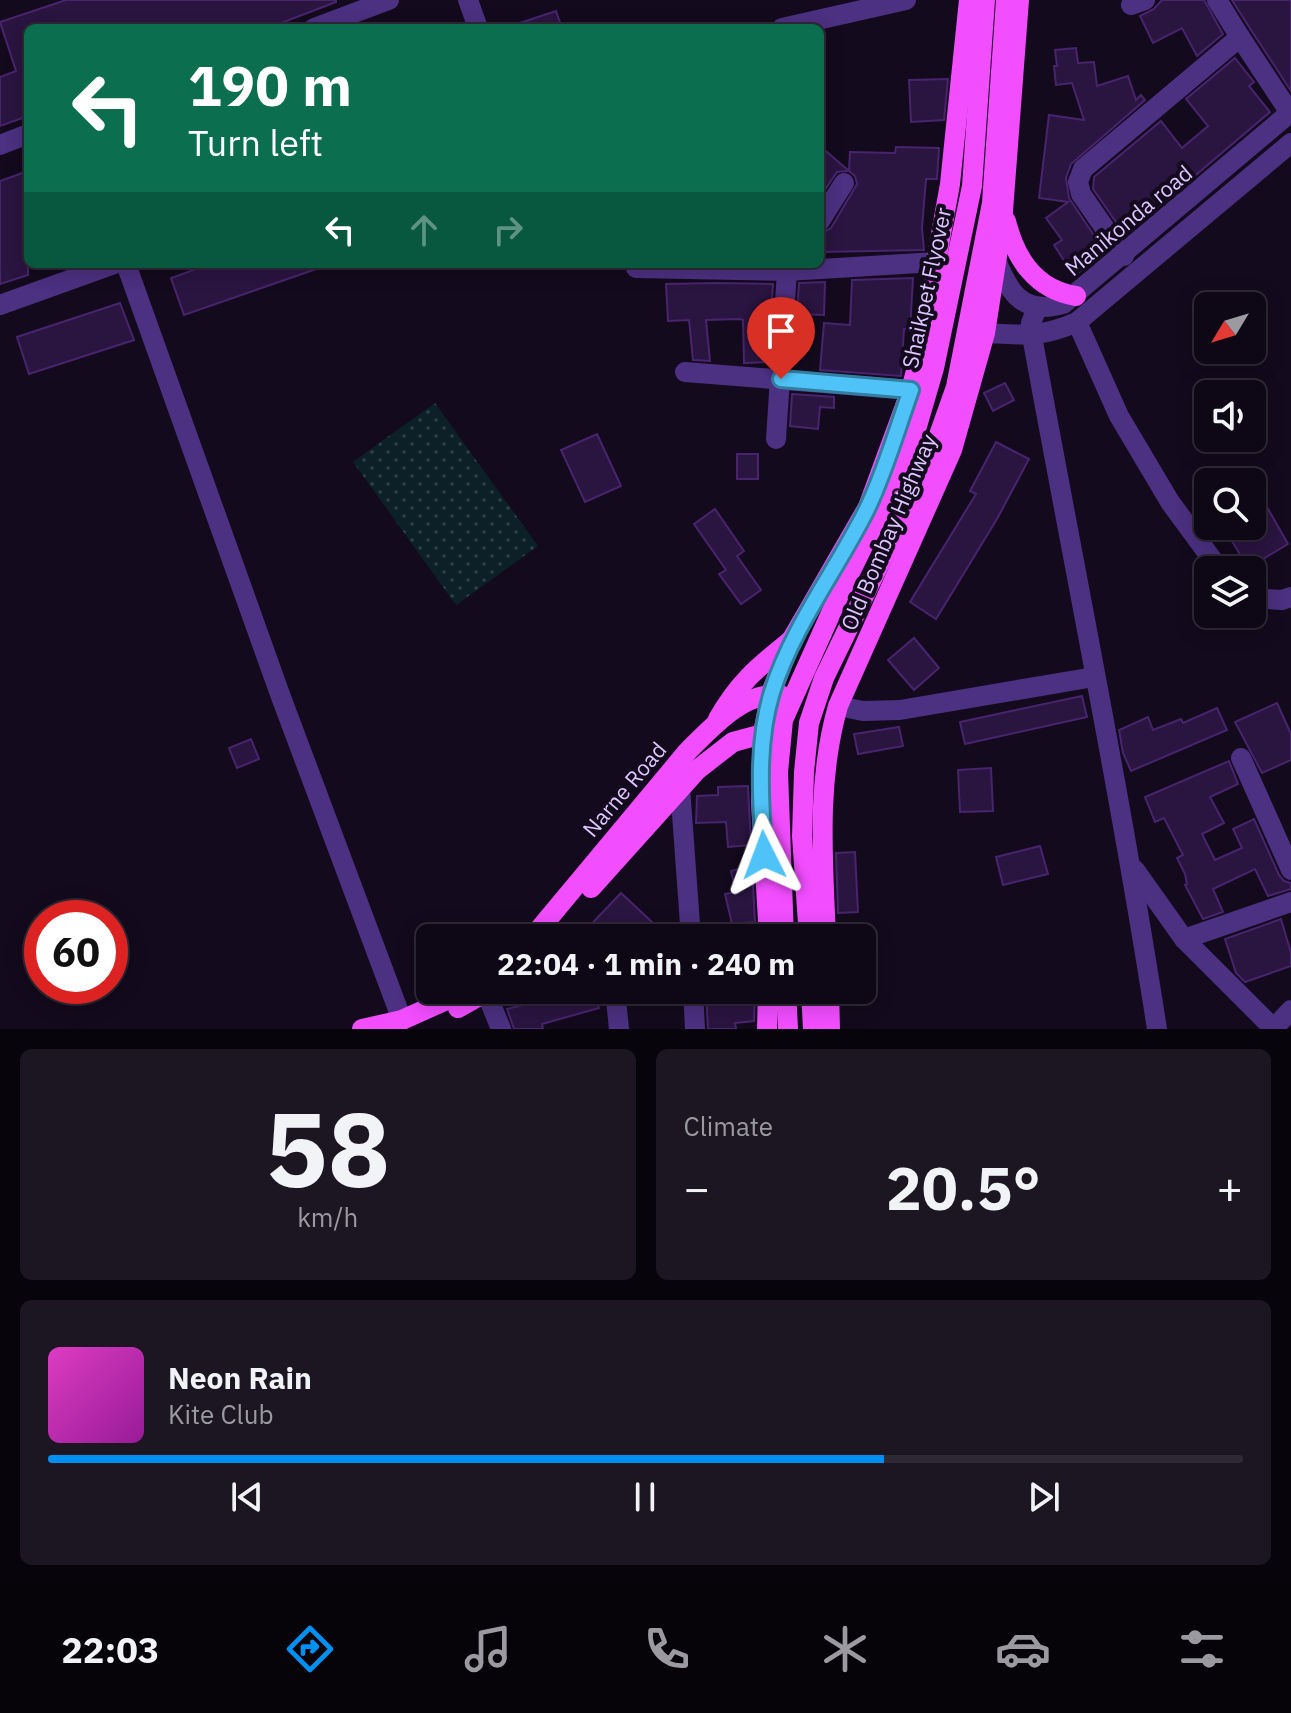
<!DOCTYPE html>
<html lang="en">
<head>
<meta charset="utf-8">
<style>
  body { margin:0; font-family:"IBM Plex Sans",sans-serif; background:#1c1623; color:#f1f3f6; height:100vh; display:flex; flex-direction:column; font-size:30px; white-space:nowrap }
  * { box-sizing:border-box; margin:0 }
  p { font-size:26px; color:#9b9aa1 }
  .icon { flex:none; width:44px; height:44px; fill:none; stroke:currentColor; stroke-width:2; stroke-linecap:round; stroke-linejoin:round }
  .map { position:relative; height:1029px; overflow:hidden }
  .details { display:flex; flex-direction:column; gap:20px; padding:20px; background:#08040c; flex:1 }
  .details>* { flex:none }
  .banner { position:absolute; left:24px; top:24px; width:800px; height:244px; border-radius:12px; box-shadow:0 4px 20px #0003,0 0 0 2px #2e2935; background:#0b6e4f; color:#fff; overflow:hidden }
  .needle { width:52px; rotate:232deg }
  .fabs { position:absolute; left:1194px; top:292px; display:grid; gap:16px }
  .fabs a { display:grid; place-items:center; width:72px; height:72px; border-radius:12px; background:#0e0816; box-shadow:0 4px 20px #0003,0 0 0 2px #2e2935; font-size:40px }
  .speed { position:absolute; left:24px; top:900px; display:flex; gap:16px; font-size:40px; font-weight:700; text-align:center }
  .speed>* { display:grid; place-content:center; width:104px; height:104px; border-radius:50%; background:#0e0816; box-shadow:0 4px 20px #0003,0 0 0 2px #2e2935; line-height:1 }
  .speed .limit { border:12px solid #d22; background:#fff; color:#111 }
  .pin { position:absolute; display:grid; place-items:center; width:68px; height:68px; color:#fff; margin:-82px -34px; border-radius:50% 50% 50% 0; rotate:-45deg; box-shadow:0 0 8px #0007 }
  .pin .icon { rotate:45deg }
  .me { position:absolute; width:88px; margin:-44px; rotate:357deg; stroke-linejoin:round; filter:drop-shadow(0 0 6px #0008) }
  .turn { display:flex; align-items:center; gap:28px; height:168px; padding:0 32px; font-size:36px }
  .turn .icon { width:104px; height:104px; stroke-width:2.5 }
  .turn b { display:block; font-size:56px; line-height:68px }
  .lanes { display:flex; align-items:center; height:76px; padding:0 32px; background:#0003; justify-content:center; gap:40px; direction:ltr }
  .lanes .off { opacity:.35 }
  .big { font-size:60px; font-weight:800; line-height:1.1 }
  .details .card { flex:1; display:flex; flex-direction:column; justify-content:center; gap:12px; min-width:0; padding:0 28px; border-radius:12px; background:#1c1623 }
  .details .dial { align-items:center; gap:0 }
  .dial b { font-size:104px; line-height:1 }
  .song { display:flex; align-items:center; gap:24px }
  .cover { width:96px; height:96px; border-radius:12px; background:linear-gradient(135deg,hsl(310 70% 55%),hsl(300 70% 35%)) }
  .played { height:8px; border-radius:4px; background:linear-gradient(90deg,#0090f1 70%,#2e2935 70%) }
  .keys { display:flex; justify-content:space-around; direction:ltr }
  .heat { display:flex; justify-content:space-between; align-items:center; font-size:44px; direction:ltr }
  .details .tiles { flex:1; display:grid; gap:20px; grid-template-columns:1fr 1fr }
  .card:last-child { grid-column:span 2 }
  .trip { position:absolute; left:416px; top:924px; width:460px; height:80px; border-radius:12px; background:#0e0816; box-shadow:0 4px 20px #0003,0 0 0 2px #2e2935; font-weight:800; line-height:80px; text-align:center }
  .tabs { display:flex; height:128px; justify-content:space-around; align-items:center; background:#060309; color:#9b9aa1 }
  .tabs .icon { width:56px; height:56px }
  .tabs .current { color:#0090f1 }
  .tabs b { font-size:36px; color:#f1f3f6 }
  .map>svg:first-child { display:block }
</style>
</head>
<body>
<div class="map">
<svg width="1291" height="1029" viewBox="0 0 1291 1029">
  <defs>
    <pattern id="green-dots" width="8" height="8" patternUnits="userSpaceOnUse" patternTransform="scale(2)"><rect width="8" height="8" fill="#0c2028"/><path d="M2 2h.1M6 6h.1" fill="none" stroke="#2f3f48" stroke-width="1.8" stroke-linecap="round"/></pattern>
  </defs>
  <rect width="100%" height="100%" fill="#130a1d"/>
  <polygon fill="url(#green-dots)" points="435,403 538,546 456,605 353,462"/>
  <g fill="#2a1440" stroke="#49246e" stroke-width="2">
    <polygon points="66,0 336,0 336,2 268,28 28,28 28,116 0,126 0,77 16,71 0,22"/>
    <polygon points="1162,0 1204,0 1223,34 1197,56 1182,28 1153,43 1140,16 1154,9"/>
    <polygon points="1232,0 1291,0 1291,91 1251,30"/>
    <polygon points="556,11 562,28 515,28 514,25"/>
    <polygon points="1076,48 1078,63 1094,62 1097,86 1128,76 1136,100 1141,95 1145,100 1071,164 1066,178 1069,198 1105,252 1074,276 1054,245 1062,240 1046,218 1068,202 1039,198 1049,115 1084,120 1072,83 1056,85 1054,66 1057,66 1055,50"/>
    <polygon points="1235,58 1254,82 1249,86 1270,112 1125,235 1093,189 1094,177 1161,121 1182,148 1208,126 1186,99"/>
    <polygon points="948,79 944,120 911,122 909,80"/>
    <polygon points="820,146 849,171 837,172 820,197"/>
    <polygon points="896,147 939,148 937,179 926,179 922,228 924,250 820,252 820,234 831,228 857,184 855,176 849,171 850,152 895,153"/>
    <polygon points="28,171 28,275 0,284 0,181"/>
    <polygon points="210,264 325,264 325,266 184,315 171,278"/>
    <polygon points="913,278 910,330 904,329 901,376 820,370 824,323 850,325 852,280"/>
    <polygon points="825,282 824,315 797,314 799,283"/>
    <polygon points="715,283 773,284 768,362 744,363 743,320 740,319 706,320 710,361 693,360 689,320 668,321 666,284"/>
    <polygon points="120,303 134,340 29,374 17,337"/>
    <polygon points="1005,383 1014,400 993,411 984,393"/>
    <polygon points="792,394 834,397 834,408 820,407 818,429 790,426"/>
    <polygon points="597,434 621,486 585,502 561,450"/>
    <polygon points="996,442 1029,459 997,519 936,619 910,602 976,494 970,491"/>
    <rect x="737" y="454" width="21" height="25"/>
    <polygon points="1267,507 1288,544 1248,568 1226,531 1235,526 1252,526 1252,516"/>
    <polygon points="715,509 744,551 737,556 761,590 741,604 719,574 726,570 694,524"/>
    <polygon points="914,638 939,668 914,690 888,660"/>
    <polygon points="1082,696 1087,717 965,744 960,722"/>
    <polygon points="1277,703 1291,734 1291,760 1262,773 1235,722"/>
    <polygon points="1217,708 1227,730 1131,771 1123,753 1119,730 1148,717 1153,730 1181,719 1183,723"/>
    <polygon points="899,727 903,746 858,754 854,734"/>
    <polygon points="251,739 259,759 237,768 229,748"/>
    <polygon points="1229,761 1238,784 1210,797 1224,823 1202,834 1215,860 1242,848 1233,829 1254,819 1279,875 1284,881 1291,883 1291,889 1268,896 1255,869 1213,889 1223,912 1203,919 1185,885 1187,884 1185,874 1177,858 1183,855 1164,818 1155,822 1145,797"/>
    <polygon points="991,768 993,811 960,812 958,770"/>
    <polygon points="748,786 751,845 728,847 726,822 696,823 697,796 718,795 718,787"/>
    <polygon points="1040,846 1048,874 1003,885 996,857"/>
    <polygon points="855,852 858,912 838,913 836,853"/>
    <polygon points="752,866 755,922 732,924 725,894 736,892 731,871"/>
    <polygon points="621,893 652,922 635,938 578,938"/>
    <polygon points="1281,919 1291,953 1291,966 1245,982 1236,973 1225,939"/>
    <polygon points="563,990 593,990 599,1008 542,1024 543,1029 514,1029 507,1009 554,997 553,993"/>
    <polygon points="730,990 755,990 754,1021 735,1023 736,1029 708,1029 706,992"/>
  </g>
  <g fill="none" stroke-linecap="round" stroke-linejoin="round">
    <g stroke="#4c3081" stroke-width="20">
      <polyline points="468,0 478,28"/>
      <polyline points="1217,0 1240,37"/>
      <polyline points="1131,5 1145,0"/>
      <polyline points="314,28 389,0"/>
      <polyline points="782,28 906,0"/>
      <polyline points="0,145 28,134"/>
      <polyline points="820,221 844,183"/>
      <polyline points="1124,256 1081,194 1078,182 1083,169 1240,37 1290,113"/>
      <path d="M 997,262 C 1010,295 1025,315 1063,304 L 1291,112"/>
      <polyline points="126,264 281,697 402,1020"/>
      <polyline points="635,264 636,268 787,271 936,262"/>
      <polyline points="0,305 114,264"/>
      <path d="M 1037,308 L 1031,323 L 1032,336 C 1074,567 1121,797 1157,1029"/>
      <polyline points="1077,322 1119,416 1170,502 1220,570"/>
      <path d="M 985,333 C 1024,335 1040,338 1077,322 L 1291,143"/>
      <polyline points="685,372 911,390"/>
      <polyline points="776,439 787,271 792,264"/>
      <polyline points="1252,598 1282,600 1291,597"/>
      <polyline points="838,706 863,711 900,710 1094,677"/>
      <polyline points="1241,758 1291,870"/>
      <polyline points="680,787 691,938"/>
      <polyline points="1135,870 1184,939 1274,1029"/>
      <polyline points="689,938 769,936"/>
      <polyline points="1184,939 1291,902"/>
      <polyline points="615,990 619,1029"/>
      <polyline points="693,990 695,1029"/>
      <polyline points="486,992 501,1029"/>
      <polyline points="1273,1029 1291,1010"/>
    </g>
    <g stroke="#f24dff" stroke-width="20">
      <path d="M 1006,221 C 1015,258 1036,290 1076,296"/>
      <path d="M 718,719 C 739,682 758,667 790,641"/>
      <polyline points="591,888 697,770 733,742 763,734"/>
      <path d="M 532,938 L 687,752 C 711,728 746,688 783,696"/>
      <polyline points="769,938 761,801 763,734 771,693 792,639 868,507 911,390 932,309 936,262 950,184 969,0"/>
      <path d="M 826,938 C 823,860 816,783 838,706 L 952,450 L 985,333 L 1002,224 L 1019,0"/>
      <polyline points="786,990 788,1029"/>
      <polyline points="811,990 813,1029"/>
      <polyline points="829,990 830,1029"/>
      <polyline points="458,1008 490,990"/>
      <polyline points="362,1029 402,1020 469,990"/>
      <polyline points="767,1029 768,990"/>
    </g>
    <g stroke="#f24dff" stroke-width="20">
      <polyline points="784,938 778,772 783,720 840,593 910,450 934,368 972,186 985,0"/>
      <polyline points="809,938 802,836 804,772 809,723 824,678 930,460 956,387 992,203 1006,0"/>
    </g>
  </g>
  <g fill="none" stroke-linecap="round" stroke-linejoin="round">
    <g stroke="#337fa1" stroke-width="20">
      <path id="route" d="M 764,855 C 761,802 756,744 772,692 C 793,626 836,571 867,509 C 885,472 897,429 911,390 L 781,379"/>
    </g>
    <use href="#route" stroke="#4fc3f7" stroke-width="14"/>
  </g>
  <g text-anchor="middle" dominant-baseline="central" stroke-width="8" stroke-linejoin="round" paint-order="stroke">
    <g font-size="22" fill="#dec6ff" stroke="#130a1d">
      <text transform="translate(1128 220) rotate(-40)">Manikonda road</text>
      <text transform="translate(926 288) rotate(-78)">Shaikpet Flyover</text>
      <text transform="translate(888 532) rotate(-67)">Old Bombay Highway</text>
      <text transform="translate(624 789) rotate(-50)">Narne Road</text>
    </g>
  </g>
</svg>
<div class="fabs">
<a><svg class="needle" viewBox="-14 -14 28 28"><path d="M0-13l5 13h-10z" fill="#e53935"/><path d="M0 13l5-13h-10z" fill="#9b9aa1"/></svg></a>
<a><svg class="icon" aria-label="sound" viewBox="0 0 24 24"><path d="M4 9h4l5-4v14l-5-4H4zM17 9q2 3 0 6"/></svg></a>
<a><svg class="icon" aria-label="search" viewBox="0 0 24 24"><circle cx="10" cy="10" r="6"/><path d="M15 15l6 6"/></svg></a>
<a><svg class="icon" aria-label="layers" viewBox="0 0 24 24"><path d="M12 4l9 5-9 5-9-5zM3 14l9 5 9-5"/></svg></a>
</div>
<div class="speed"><div class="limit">60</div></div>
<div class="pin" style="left:781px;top:379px;background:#d93025"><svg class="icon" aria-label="arrive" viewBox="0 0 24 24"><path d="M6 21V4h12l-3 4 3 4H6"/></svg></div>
<svg class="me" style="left:764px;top:855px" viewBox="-20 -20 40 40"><path d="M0-17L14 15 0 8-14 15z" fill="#4fc3f7" stroke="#fff" stroke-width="4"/></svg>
<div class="trip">22:04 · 1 min · 240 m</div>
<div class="banner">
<div class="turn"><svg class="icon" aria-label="left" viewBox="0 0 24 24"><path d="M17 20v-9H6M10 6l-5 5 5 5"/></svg><div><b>190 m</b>Turn left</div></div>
<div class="lanes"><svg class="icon" aria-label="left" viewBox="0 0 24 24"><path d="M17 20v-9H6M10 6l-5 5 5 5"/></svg><svg class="icon off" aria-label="ahead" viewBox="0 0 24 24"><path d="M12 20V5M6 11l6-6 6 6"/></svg><svg class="icon off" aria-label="right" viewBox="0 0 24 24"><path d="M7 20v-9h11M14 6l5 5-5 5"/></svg></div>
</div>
</div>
<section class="details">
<div class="tiles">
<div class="card dial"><b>58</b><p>km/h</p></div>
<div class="card"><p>Climate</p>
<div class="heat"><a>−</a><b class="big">20.5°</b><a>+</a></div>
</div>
<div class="card">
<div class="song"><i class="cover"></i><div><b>Neon Rain</b><p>Kite Club</p></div></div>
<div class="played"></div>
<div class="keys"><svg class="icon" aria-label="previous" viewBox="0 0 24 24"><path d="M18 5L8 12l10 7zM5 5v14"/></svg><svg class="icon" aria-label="pause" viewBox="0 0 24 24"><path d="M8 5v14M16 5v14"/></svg><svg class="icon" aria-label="next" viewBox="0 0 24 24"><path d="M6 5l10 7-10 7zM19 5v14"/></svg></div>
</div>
</div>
</section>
<nav class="tabs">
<b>22:03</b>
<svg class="icon current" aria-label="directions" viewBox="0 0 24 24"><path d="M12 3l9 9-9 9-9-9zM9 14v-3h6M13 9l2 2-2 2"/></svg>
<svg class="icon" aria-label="music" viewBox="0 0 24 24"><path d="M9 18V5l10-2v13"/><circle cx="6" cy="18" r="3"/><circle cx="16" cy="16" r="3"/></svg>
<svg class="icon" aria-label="phone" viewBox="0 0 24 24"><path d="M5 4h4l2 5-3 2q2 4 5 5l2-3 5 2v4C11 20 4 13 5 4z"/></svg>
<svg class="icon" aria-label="climate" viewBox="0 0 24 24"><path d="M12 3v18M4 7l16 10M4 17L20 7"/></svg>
<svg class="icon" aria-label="car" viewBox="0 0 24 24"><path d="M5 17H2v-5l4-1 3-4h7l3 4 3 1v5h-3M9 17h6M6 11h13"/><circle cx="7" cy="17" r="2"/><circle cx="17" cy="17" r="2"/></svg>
<svg class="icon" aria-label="filters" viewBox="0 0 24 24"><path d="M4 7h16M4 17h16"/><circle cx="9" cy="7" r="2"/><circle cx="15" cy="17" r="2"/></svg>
</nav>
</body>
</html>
